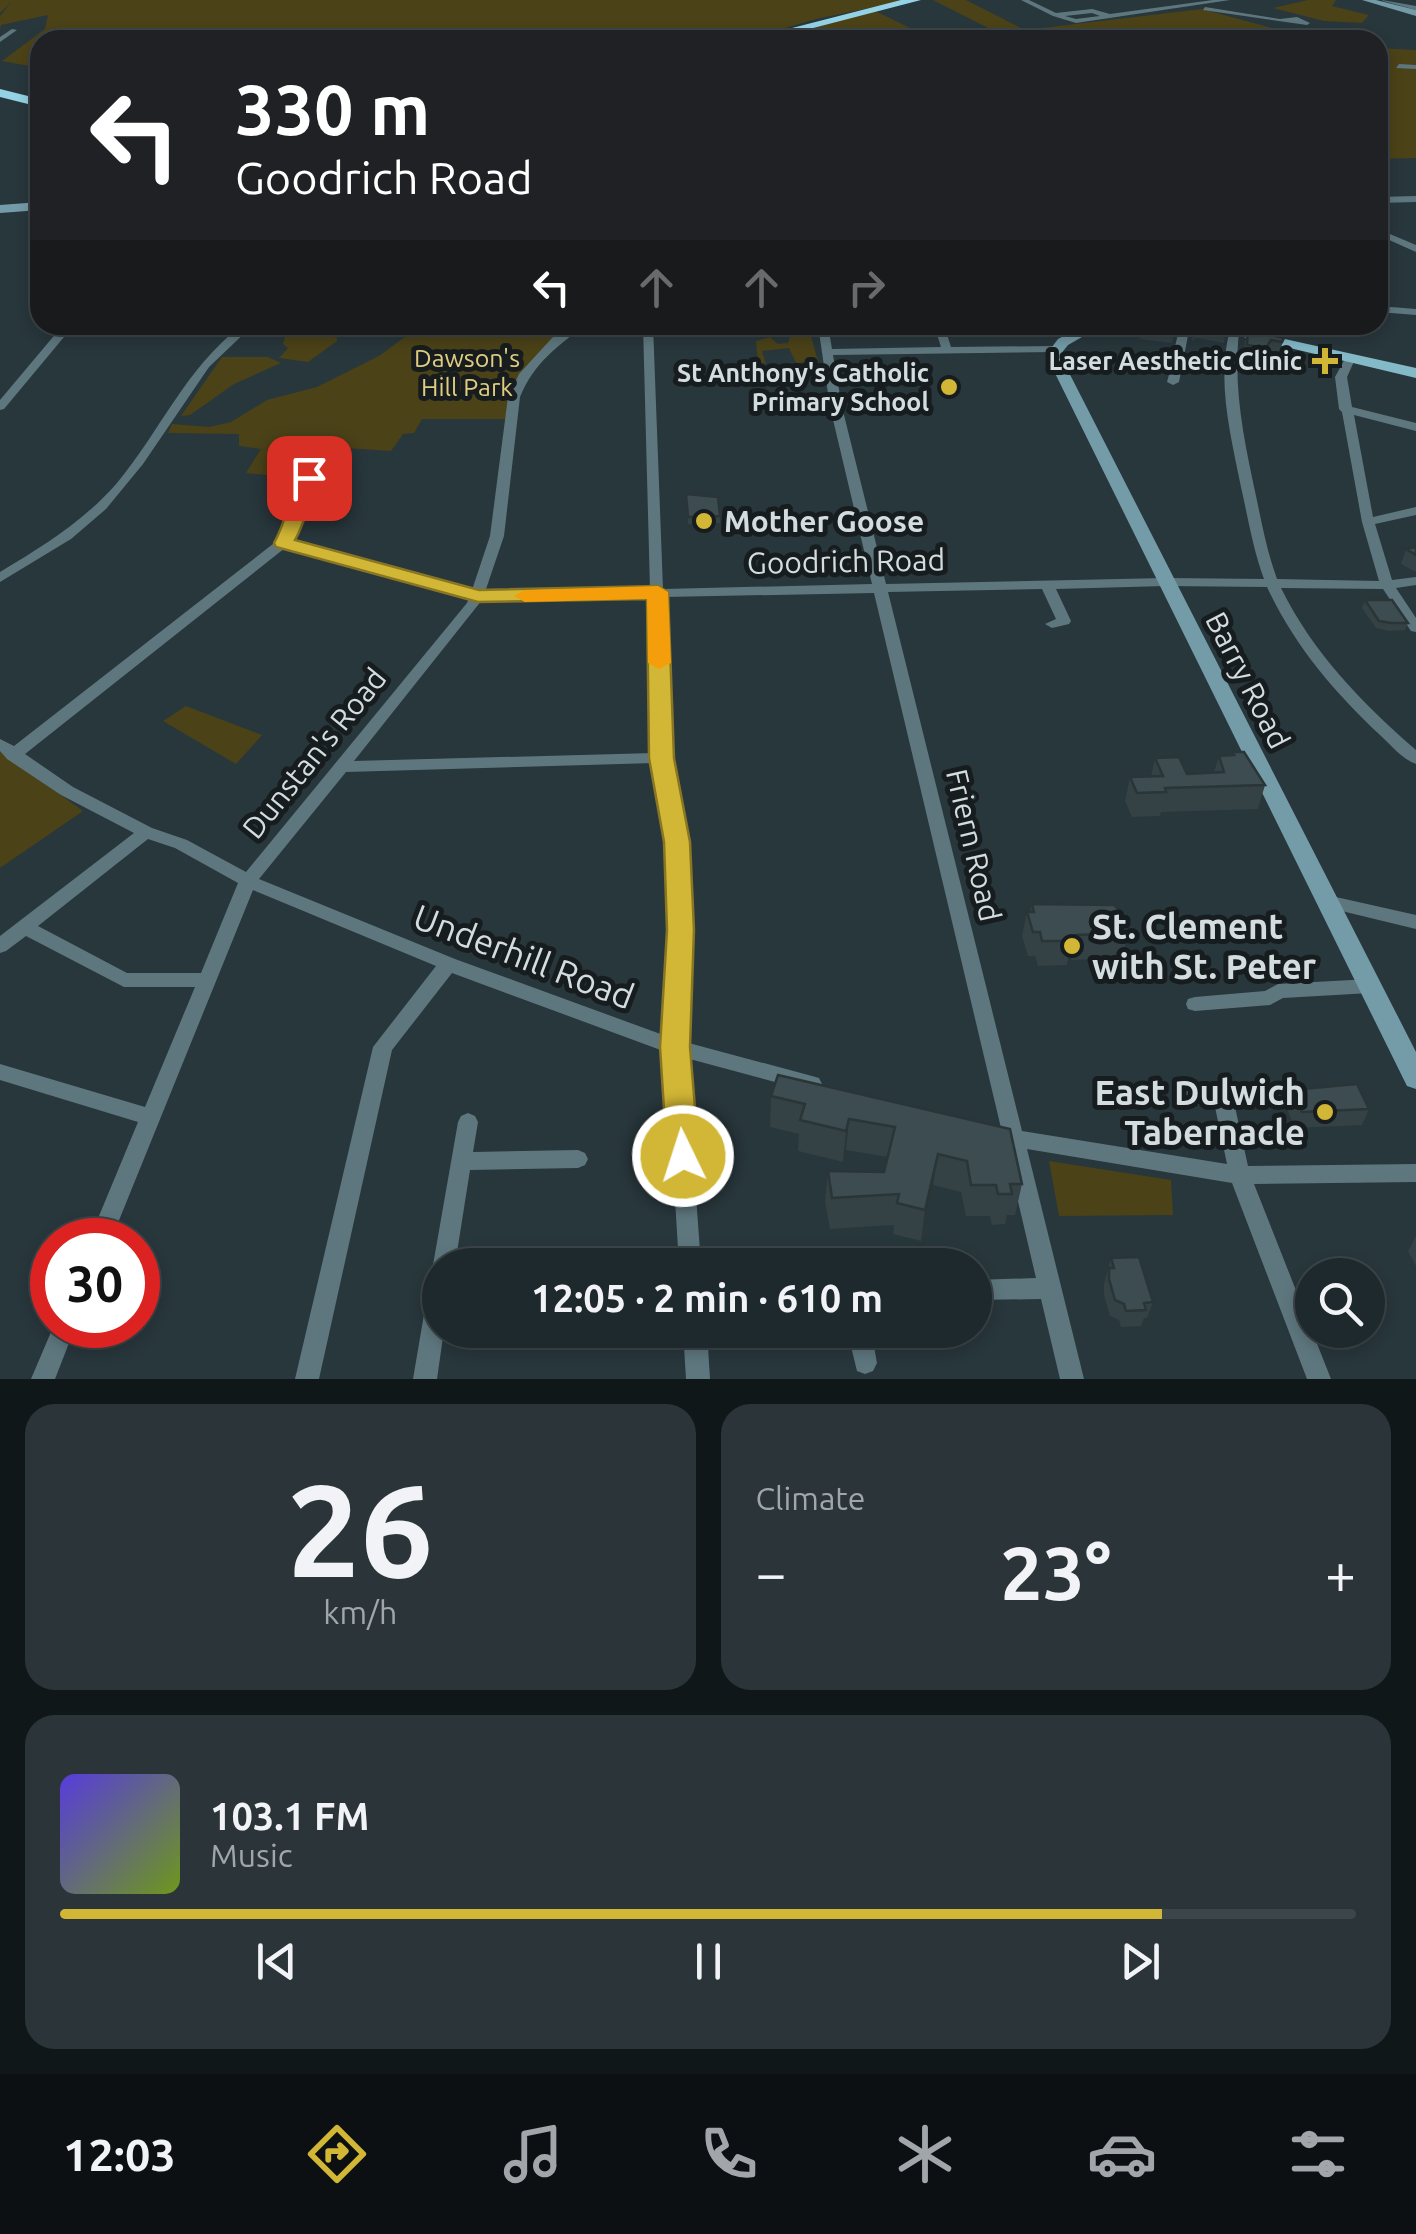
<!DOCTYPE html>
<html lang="en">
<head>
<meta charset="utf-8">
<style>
  body { margin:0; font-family:Ubuntu,sans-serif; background:#2b3539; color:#f1f3f6; height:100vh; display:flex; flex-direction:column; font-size:38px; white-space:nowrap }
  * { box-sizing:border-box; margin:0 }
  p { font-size:32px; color:#a1a6aa }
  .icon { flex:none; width:55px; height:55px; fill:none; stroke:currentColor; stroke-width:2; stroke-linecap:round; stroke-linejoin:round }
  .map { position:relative; height:1379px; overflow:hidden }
  .sheet { display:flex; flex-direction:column; gap:25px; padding:25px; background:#101719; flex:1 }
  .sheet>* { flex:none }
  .guide { position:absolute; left:30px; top:30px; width:1358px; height:305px; border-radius:30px; box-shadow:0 5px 15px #0003,0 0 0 2px #3c4549; background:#202124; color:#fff; overflow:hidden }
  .buttons { position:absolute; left:1295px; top:1258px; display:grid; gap:20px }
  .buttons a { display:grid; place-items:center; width:90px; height:90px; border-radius:50%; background:#1e292d; box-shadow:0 5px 15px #0003,0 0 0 2px #3c4549; font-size:50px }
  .speed { position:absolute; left:30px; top:1218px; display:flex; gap:20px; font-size:50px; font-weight:700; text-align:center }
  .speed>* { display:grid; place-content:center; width:130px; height:130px; border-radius:50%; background:#1e292d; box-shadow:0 5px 15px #0003,0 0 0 2px #3c4549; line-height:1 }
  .speed .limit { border:15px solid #d22; background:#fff; color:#111 }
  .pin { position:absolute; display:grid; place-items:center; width:85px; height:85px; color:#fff; margin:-42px; border-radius:20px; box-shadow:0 5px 15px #0006 }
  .me { position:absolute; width:110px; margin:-55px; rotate:356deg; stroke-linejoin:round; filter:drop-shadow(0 0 8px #0008) }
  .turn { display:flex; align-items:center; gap:35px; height:210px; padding:0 40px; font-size:45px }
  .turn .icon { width:130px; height:130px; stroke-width:2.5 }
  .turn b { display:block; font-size:70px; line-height:85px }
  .lanes { display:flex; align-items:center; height:95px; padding:0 40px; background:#0003; justify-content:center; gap:50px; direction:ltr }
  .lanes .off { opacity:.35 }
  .big { font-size:75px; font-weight:600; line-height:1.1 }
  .sheet .tile { flex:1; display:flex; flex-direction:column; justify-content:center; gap:15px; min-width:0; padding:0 35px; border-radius:30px; background:#2b3539 }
  .sheet .dial { align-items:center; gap:0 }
  .dial b { font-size:130px; line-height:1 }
  .song { display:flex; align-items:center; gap:30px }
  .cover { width:120px; height:120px; border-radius:15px; background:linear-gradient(135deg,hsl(250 70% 55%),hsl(80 70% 35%)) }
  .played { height:10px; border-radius:5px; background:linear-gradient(90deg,#d2b635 85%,#3c4549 85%) }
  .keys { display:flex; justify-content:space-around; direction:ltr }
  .heat { display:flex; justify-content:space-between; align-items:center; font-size:55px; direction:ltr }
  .sheet .tiles { flex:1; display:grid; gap:25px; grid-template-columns:1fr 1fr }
  .tile:last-child { grid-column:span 2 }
  .trip { position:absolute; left:422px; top:1248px; width:570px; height:100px; border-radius:50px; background:#1e292d; box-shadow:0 5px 15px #0003,0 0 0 2px #3c4549; font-weight:600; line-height:100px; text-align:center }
  .tab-bar { display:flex; height:160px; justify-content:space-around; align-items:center; background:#0c1012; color:#a1a6aa }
  .tab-bar .icon { width:70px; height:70px }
  .tab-bar .on { color:#d2b635 }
  .tab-bar b { font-size:45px; color:#f1f3f6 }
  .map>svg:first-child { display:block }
</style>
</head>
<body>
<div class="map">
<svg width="1416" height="1379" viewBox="0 0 1416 1379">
  <rect width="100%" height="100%" fill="#28373c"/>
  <g fill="#4b4218">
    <polygon points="0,0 909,0 816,19 744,40 356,40 334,33 296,38 303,40 40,40 40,68 2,61 45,29 48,15 1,25 0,31 0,16 12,1 0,13"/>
    <polygon points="933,0 966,0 1025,30 1202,9 1316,40 954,40 996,32"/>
    <polygon points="1308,0 1336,0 1332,6 1369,15 1362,23 1324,21 1273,8"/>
    <polygon points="875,11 935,40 762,40"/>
    <polygon points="1378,48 1416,50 1416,158 1378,159"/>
    <polygon points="303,325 336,325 337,341 308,362 279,358 288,348 283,344 285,337"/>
    <polygon points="421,325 580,325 527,375 507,419 422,419 414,433 403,434 391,451 330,447 325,468 314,468 311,462 296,478 246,473 261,449 239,446 239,434 168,433 172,424 209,427 231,422 267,400 317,387 379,356"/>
    <polygon points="799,325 808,326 818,361 796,363 789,348 762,351 766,364 758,362 756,341 770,337 778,344 788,343 790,337 801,335"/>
    <polygon points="222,357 268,357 281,363 234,384 190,415 181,416"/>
    <polygon points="186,706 262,735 236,764 163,721"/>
    <polygon points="0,751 83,811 0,868"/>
    <polygon points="1049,1161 1171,1180 1173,1215 1059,1216"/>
  </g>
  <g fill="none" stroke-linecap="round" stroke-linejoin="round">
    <g fill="#5e777e" fill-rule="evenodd">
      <path d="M 1021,0 L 1029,0 L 1056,13 L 1092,9 L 1110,14 L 1213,0 L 1230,0 L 1076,23 L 1053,16 ZM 1092,13 L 1100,16 L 1076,19 L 1065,16 Z"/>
      <polygon points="1382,0 1416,6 1416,10 1383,1"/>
      <polygon points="1205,7 1280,19 1297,17 1310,23 1307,25 1203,10"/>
      <polygon points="12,29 17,30 0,42 0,37"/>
      <polygon points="1399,64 1416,65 1416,69 1396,68"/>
      <polygon points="1416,196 1416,202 1378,203 1378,197"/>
      <polygon points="1378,229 1416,245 1416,252 1378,235"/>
      <polygon points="1378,306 1416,309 1416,315 1378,312"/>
      <polygon points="63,325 74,325 4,409 0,410 0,400"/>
      <polygon points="164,325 175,325 165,334 160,331"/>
      <path d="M 242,325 L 253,325 L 209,367 L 143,464 L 106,509 L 71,539 L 0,582 L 0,572 C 43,546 84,521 117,483 C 161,430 185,369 242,325 Z"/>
      <path d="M 572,325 L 584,325 C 556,349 535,361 520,397 L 504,536 L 485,592 L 650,589 L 643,325 L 653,325 L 663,589 L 872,584 L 830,407 L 818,325 L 828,325 L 832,349 L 941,347 L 934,325 L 944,325 L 951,347 L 1055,346 L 1060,349 L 1055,352 L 833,355 L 842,407 L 886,584 L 1165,578 L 1264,579 C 1253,549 1248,518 1241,487 C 1231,437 1216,380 1230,330 L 1239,332 C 1233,389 1244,440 1256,496 C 1262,524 1267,552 1277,579 L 1379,581 L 1362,522 L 1342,412 L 1339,409 L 1335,377 L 1347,355 L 1356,357 L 1347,377 L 1352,407 L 1416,423 L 1416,431 L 1354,415 L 1373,517 L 1416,507 L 1416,515 L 1375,524 L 1392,580 L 1416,577 L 1416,585 L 1396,588 L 1416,618 L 1416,632 L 1411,631 L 1383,589 L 1281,588 C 1313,653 1362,703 1416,750 L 1416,764 C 1402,759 1391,745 1380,735 C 1334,692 1294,645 1267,587 L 1165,586 L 1056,589 L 1071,621 L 1069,624 L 1052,628 L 1045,624 L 1056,619 L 1042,589 L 888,592 L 1022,1131 L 1227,1164 L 1215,1107 L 1185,1103 L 1182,1097 L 1185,1091 L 1192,1089 L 1270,1091 L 1277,1093 L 1280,1099 L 1277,1105 L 1270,1107 L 1235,1107 L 1248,1166 L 1416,1164 L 1416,1182 L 1254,1184 L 1331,1379 L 1307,1379 L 1232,1183 L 1027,1149 L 1084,1379 L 1060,1379 L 1041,1299 L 975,1300 L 975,1280 L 1036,1278 L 1005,1146 L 986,1141 L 983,1135 L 986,1129 L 993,1126 L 1001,1128 L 874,593 L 664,597 L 670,758 L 685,842 L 690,930 L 685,1042 L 812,1076 L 819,1078 L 822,1084 L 819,1090 L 812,1092 L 686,1058 L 701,1265 L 679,1265 L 666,1052 L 452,973 L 392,1050 L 319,1379 L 295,1379 L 373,1047 L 436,966 L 253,890 L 111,1240 L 89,1240 L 138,1122 L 0,1080 L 0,1064 L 145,1107 L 195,987 L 124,987 L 26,936 L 6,951 L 0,953 L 0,936 L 134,833 L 61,795 L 7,759 L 0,751 L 0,739 L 14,746 L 278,540 L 291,520 L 300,485 L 319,465 L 327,465 L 329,468 L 312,485 L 303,520 L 291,541 L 472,590 L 490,536 L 508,397 L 519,374 L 552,338 ZM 285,548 L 469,598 L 467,603 L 246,872 L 187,840 L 152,828 L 73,787 L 25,754 ZM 650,598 L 654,753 L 354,761 L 482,600 ZM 655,763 L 669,842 L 672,930 L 666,1036 L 455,959 L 259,879 L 346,772 ZM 148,839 L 175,848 L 238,883 L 201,973 L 127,973 L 38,926 Z"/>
      <polygon points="1180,325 1190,325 1179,382 1173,385 1167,382 1170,371 1149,368 1144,365 1149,362 1171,364"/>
      <polygon points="1327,895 1416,915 1416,929 1321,906 1318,901 1321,896"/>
      <polygon points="1370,979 1377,981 1379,986 1377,991 1370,993 1283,998 1270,1005 1195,1011 1188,1009 1186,1004 1188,999 1195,997 1265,991 1278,984"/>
      <polygon points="468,1113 475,1116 478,1122 473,1152 578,1150 585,1153 588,1159 585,1165 578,1168 470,1170 455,1265 440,1265 440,1274 436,1272 433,1265 458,1122 461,1116"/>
      <polygon points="440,1275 440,1330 444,1330 437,1379 413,1379 429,1285 432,1278"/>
      <polygon points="54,1325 76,1325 55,1379 31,1379"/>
      <polygon points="683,1330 707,1330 710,1379 686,1379"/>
      <polygon points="847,1330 871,1330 877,1363 873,1371 865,1374 857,1371"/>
    </g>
    <g fill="#749ca8" fill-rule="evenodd">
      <polygon points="1362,0 1376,0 1416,10 1416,16"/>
      <polygon points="40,202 40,210 0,213 0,205"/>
      <polygon points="1085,325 1103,325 1068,345 1060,355 1416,1052 1416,1089 1407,1086 1403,1078 1046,355 1058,339"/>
    </g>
    <polygon fill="#84b9c8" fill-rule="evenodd" points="1193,325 1222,325 1416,368 1416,378"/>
    <g fill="#93d3e5" fill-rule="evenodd">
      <polygon points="901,0 921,0 767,40 746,40"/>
      <polygon points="0,89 40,99 40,107 0,97"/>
    </g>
  </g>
  <g fill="#344145">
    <polygon points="1006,325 1037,325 1036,334 1009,329"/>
    <polygon points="1037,325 1079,325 1060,334"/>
    <polygon points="1135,325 1177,325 1172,343 1140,339 1134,331"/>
    <polygon points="1194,325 1226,330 1224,343 1197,338 1192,341"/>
    <polygon points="1246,325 1290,325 1288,336 1245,326"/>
    <polygon points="1248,330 1284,338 1279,354 1268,352 1263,360 1244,357 1245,341"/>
    <polygon points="686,494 720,516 720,523 688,524"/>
    <polygon points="1416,547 1416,572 1401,564 1406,549"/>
    <polygon points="1365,600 1408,623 1405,630 1389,631 1376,628 1362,608"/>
    <polygon points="1232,752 1265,785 1258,809 1161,812 1160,816 1132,817 1125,801 1130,777 1151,776 1155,758 1187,774 1214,772 1219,756 1231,755"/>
    <polygon points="1032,904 1129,929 1122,958 1071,960 1067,965 1038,966 1035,956 1028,956 1022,936 1027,912 1030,912"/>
    <polygon points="778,1075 1022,1184 1015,1215 1007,1215 1005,1224 992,1225 990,1216 966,1216 961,1192 933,1185 921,1241 893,1234 894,1225 830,1229 825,1202 828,1171 884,1172 888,1157 846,1150 843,1162 798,1151 799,1134 770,1127 771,1096"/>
    <polygon points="1292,1090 1369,1109 1362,1125 1295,1128 1286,1106"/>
    <polygon points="1416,1236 1416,1266 1408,1251"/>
    <polygon points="1111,1258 1153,1302 1147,1318 1144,1318 1141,1326 1121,1327 1119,1320 1110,1316 1104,1295 1104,1284"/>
  </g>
  <g fill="#2a3538">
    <polygon points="1061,325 1079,325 1060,334"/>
    <polygon points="1076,935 1071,960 1067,965 1072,941"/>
    <polygon points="849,1119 846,1150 843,1162 846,1131"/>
    <polygon points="938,1154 933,1185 921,1241 925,1210"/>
  </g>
  <g fill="#3c4c50" stroke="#2a3538" stroke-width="2.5">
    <polygon points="1147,325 1176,325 1175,329"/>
    <polygon points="1194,325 1205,325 1226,330 1225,336 1198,332 1193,335"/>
    <polygon points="1269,325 1290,325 1290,330"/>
    <polygon points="1248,330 1284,338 1282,342 1271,340 1266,348 1247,345"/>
    <polygon points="686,494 718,497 720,516 688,517"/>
    <polygon points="1416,547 1416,555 1406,549"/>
    <polygon points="1365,600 1392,600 1408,623 1391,623 1379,621"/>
    <polygon points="1232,752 1244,752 1265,785 1165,788 1166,792 1137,793 1130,777 1163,776 1155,758 1179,757 1187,774 1224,772 1219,756 1234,755"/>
    <polygon points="1032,904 1114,905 1124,915 1129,929 1128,933 1076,935 1072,941 1042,941 1040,932 1033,932 1027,912 1034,912"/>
    <polygon points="778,1075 1010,1129 1022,1184 1010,1184 1012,1194 998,1194 996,1185 971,1185 967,1161 938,1154 925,1210 897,1203 899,1194 832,1198 828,1171 884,1172 895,1127 849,1119 846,1131 800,1120 805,1104 771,1096"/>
    <polygon points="1357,1084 1369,1109 1302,1112 1292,1090"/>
    <polygon points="1139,1257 1153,1302 1144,1303 1146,1310 1126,1311 1124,1304 1115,1300 1109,1279 1109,1268 1114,1268 1111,1258"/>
  </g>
  <path fill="#d2b635" stroke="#887622" stroke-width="2.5" d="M 309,472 L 318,478 C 309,499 307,519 295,540 L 479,590 L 658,586 L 668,592 L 674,758 L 690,842 L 694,930 L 690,1047 L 699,1156 L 694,1165 L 683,1169 L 672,1165 L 667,1156 L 660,1047 L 667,930 L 664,842 L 649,758 L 647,599 L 478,602 L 276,547 L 274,543 C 287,520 289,496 302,474 Z"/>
  <polygon fill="#f59e0b" points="658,586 668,592 671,663 659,669 648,663 647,599 525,602 514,596 525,590"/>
  <g fill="#d2b635" stroke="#171d1f" stroke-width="4">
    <path d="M1320 346h10v10h10v10h-10v10h-10v-10h-10v-10h10z"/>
    <circle cx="949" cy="387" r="10"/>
    <circle cx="704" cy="521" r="10"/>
    <circle cx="1072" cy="946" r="10"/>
    <circle cx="1325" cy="1112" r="10"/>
  </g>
  <g text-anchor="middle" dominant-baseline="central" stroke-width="10" stroke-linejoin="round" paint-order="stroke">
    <g font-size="25" fill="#e0cd80" stroke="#171d1f">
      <text x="467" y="358">Dawson's<tspan x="467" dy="29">Hill Park</tspan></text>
    </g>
    <g font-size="25" font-weight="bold" fill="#d3dcdf" stroke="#171d1f" text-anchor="end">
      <text x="1302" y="361">Laser Aesthetic Clinic</text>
      <text x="929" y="373">St Anthony's Catholic<tspan x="929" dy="29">Primary School</tspan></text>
    </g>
    <g font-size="30" font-weight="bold" fill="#d3dcdf" stroke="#171d1f" text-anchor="start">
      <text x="724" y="521">Mother Goose</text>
    </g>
    <g font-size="30" fill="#d3dcdf" stroke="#171d1f">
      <text transform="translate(846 561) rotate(-1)">Goodrich Road</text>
      <text transform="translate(1248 680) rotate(63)">Barry Road</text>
      <text transform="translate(314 753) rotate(-51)">Dunstan's Road</text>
      <text transform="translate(974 845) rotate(77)">Friern Road</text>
    </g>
    <g font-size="35" font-weight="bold" fill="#d3dcdf" stroke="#171d1f" text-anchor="start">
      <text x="1092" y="926">St. Clement<tspan x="1092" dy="40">with St. Peter</tspan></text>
      <text x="1305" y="1092" text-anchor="end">East Dulwich<tspan x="1305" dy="40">Tabernacle</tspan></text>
    </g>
    <g font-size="35" fill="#d3dcdf" stroke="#171d1f">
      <text transform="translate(524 956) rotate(21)">Underhill Road</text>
    </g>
  </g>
</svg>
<div class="buttons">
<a><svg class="icon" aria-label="search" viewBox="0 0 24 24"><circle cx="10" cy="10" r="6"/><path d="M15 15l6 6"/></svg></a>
</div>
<div class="speed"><div class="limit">30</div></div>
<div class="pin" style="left:309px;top:478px;background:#d93025"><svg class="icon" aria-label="arrive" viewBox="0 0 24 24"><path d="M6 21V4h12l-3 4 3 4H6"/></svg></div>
<svg class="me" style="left:683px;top:1156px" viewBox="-20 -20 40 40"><circle r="17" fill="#d2b635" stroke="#fff" stroke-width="3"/><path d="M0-11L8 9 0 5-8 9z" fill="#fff"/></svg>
<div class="trip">12:05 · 2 min · 610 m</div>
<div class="guide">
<div class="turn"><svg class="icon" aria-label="left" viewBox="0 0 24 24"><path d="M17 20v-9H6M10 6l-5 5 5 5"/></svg><div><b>330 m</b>Goodrich Road</div></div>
<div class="lanes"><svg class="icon" aria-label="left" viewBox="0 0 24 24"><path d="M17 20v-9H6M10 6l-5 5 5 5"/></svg><svg class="icon off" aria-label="ahead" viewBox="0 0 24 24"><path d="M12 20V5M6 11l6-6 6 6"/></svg><svg class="icon off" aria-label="ahead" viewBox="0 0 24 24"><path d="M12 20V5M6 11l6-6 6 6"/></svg><svg class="icon off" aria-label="right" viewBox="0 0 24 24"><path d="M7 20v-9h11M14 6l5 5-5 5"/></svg></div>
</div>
</div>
<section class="sheet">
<div class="tiles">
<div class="tile dial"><b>26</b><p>km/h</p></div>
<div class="tile"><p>Climate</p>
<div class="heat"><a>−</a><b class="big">23°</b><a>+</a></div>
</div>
<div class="tile">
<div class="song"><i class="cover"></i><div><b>103.1 FM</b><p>Music</p></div></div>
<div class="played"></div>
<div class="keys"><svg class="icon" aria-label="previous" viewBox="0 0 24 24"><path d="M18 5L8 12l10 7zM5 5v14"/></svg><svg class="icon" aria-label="pause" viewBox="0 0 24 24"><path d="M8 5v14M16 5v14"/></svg><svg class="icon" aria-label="next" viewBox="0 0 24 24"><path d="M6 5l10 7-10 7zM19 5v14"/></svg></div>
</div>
</div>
</section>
<nav class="tab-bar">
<b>12:03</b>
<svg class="icon on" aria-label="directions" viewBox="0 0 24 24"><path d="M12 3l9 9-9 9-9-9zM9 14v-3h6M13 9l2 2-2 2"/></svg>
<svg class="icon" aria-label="music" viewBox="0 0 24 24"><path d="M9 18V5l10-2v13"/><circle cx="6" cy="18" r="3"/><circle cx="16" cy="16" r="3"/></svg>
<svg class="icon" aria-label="phone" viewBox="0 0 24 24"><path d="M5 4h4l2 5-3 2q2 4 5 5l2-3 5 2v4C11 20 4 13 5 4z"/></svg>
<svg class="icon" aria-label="climate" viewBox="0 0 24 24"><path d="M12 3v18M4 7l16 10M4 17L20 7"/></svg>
<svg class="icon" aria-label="car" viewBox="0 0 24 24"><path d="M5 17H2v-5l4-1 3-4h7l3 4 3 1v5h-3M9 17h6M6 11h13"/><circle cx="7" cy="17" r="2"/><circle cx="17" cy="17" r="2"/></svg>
<svg class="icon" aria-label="filters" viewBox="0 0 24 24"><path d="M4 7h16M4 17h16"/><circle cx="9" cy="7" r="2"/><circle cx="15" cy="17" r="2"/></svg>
</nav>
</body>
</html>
